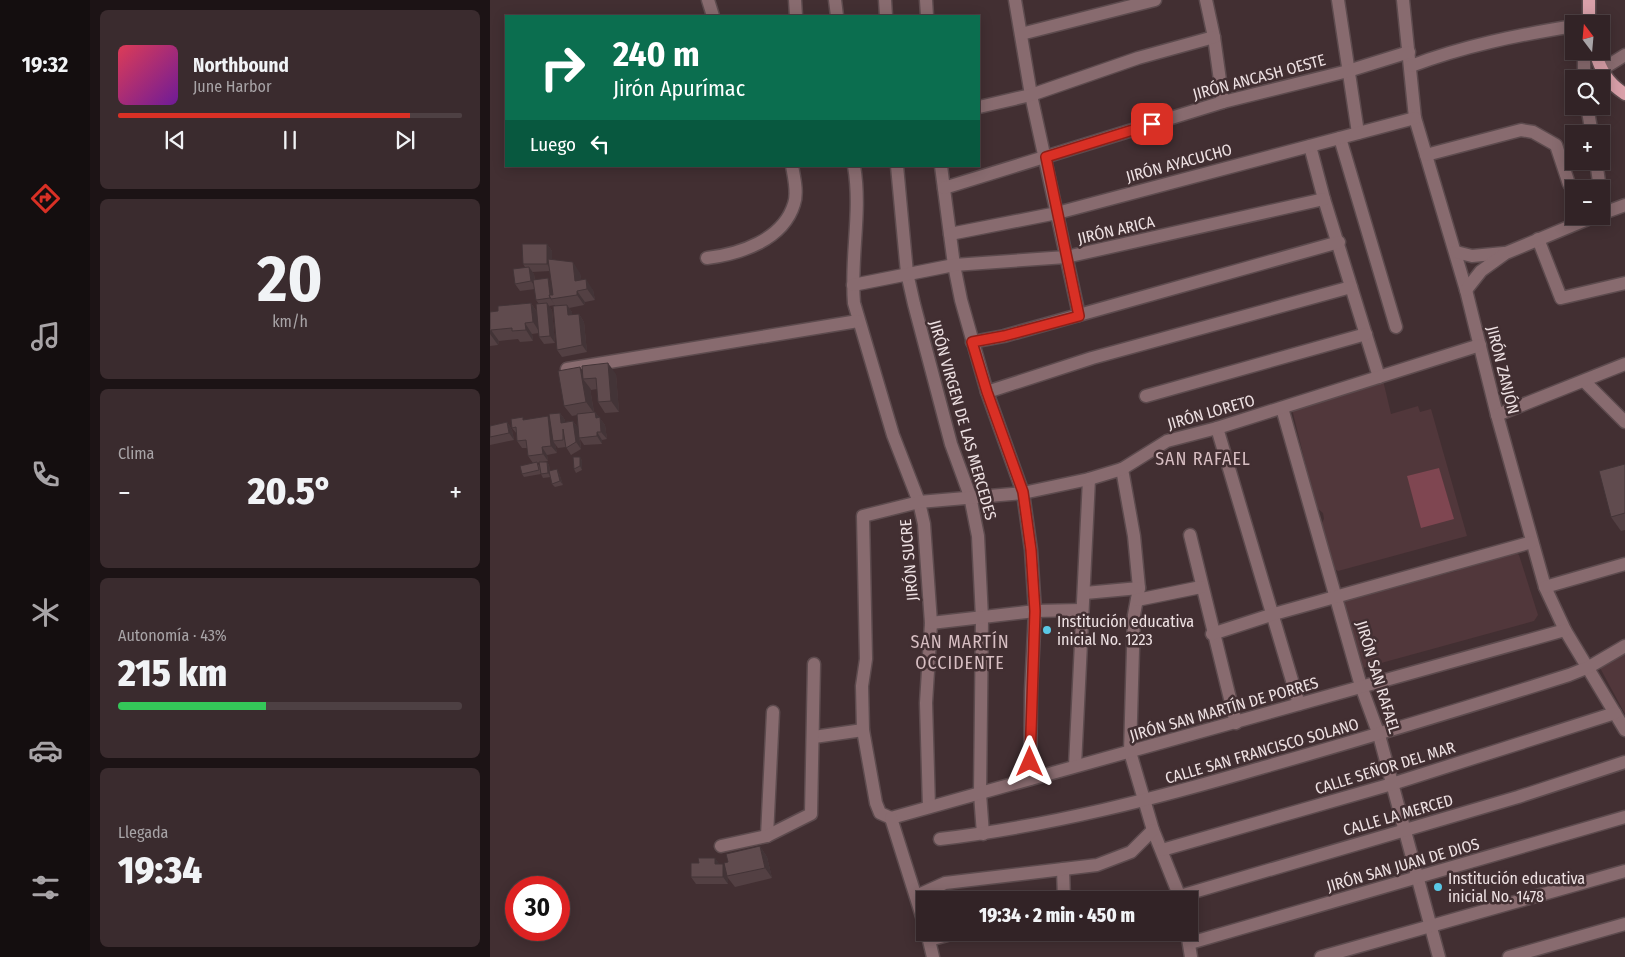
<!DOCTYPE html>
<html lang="es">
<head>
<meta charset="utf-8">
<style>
  body { margin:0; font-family:"Fira Sans Condensed",sans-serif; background:#3a2b2e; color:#f1f3f6; height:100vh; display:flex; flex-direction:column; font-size:19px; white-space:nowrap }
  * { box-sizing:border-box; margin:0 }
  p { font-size:16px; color:#a8a4a7 }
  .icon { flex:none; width:28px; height:28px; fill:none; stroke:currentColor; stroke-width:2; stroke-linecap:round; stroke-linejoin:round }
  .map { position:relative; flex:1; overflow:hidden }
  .sheet { display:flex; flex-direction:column; gap:10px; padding:10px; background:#1c1315; width:400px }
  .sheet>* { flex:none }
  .hud { position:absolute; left:15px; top:15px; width:475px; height:152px; border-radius:0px; box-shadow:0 2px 12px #0003,0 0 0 1px #4d4043; background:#0b6e4f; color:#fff; overflow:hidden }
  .needle { width:32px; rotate:344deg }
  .controls { position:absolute; left:1075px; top:15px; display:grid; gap:10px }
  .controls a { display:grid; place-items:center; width:45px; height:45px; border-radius:0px; background:#322326; box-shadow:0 2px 12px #0003,0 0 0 1px #4d4043; font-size:25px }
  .speed { position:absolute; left:15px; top:876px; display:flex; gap:10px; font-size:25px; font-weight:700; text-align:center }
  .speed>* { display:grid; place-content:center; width:65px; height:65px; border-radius:50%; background:#322326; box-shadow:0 2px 12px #0003,0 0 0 1px #4d4043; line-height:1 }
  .speed .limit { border:8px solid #d22; background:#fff; color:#111 }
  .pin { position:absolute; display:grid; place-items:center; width:42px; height:42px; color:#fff; margin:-21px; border-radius:10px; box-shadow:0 2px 8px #0006 }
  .me { position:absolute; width:55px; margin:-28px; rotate:0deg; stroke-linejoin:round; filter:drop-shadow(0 0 4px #0008) }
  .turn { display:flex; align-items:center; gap:18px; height:105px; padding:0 25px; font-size:22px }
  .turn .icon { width:65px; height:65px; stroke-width:2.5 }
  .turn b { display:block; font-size:35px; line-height:42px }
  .then { display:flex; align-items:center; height:48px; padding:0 25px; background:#0003; gap:10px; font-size:19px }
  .big { font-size:38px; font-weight:800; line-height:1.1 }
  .sheet .card { flex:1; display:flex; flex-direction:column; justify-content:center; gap:8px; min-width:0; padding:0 18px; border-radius:8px; background:#3a2b2e }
  .sheet .dial { align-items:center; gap:0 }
  .dial b { font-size:65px; line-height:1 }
  .song { display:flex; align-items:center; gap:15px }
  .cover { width:60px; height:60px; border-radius:8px; background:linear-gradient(135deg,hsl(350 70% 55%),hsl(280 70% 35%)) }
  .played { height:5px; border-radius:2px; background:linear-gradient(90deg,#d93025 85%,#4d4043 85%) }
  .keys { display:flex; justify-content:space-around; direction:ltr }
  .heat { display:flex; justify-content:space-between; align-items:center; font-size:28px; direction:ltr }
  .charge { height:8px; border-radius:4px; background:linear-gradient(90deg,#34c759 43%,#4d4043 0) }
  .trip { position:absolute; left:426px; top:891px; width:282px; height:50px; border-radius:0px; background:#322326; box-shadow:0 2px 12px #0003,0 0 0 1px #4d4043; font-weight:800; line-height:50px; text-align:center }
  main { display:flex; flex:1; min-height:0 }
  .tab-bar { display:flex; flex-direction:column; width:90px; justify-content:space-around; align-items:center; background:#140e0f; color:#a8a4a7 }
  .tab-bar .icon { width:35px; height:35px }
  .tab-bar .selected { color:#d93025 }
  .tab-bar b { font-size:22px; color:#f1f3f6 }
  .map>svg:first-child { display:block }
</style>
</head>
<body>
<main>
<nav class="tab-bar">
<b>19:32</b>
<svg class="icon selected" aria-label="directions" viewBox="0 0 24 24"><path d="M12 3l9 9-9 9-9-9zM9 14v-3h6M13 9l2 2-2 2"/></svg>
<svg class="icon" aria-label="music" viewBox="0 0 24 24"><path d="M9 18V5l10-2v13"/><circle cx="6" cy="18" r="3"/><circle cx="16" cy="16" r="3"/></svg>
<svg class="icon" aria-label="phone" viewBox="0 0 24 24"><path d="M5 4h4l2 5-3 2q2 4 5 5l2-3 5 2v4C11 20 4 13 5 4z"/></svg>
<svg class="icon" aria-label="climate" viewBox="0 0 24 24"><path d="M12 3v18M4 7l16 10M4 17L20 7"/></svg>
<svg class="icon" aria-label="car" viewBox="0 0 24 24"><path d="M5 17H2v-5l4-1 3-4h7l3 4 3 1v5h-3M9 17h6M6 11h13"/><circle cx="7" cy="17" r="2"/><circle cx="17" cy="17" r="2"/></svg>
<svg class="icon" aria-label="filters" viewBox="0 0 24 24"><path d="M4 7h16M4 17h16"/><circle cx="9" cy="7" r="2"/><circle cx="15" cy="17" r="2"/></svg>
</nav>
<section class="sheet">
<div class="card">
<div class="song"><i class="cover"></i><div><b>Northbound</b><p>June Harbor</p></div></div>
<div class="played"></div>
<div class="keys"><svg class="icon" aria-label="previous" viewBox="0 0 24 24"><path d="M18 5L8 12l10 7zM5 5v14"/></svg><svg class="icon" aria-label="pause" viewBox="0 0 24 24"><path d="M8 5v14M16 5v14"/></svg><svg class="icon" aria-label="next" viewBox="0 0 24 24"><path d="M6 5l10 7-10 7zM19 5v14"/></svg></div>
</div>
<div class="card dial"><b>20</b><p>km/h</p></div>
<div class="card"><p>Clima</p>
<div class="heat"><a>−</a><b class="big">20.5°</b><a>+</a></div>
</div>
<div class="card"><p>Autonomía · 43%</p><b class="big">215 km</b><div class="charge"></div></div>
<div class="card"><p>Llegada</p><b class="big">19:34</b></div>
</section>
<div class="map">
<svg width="1135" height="957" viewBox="0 0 1135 957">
  <rect width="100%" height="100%" fill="#422f32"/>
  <g fill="#51373b">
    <polygon points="892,376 901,414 928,406 930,412 941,409 977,536 848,571 843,568 830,526 834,519 833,513 826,507 801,405"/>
    <polygon points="1023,551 1029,555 1048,615 1044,621 873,668 852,597 945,572 951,575 967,571 968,566"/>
    <polygon points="1135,650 1135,714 1109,666"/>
  </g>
  <polygon fill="#7f4651" points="949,468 964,519 931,528 917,476"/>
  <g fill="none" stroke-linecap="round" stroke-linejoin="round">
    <g stroke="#5d4b4e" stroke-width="15">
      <g id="minor">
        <polyline points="218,0 223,16"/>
        <polyline points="305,0 306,16"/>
        <polyline points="345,0 347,16"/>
        <polyline points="395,0 396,16"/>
        <polyline points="436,0 437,16"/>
        <polyline points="525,0 541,95 589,315"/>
        <polyline points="716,0 724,37 733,102"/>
        <polyline points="848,0 868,133"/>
        <polyline points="913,0 925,118 976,290 1007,415 1055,587 1075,630 1135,730"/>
        <polyline points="531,34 665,0"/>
        <path d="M 921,66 C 973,46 1028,35 1084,26"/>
        <polyline points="1111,70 1135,55"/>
        <polyline points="1094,79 1094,51"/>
        <polyline points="1097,106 1102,134"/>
        <polyline points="489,107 541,95 648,58 724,37"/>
        <polyline points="850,138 906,327"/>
        <polyline points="820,146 834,199 889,377"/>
        <polyline points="936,155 1031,130 1043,132 1066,145 1079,184"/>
        <polyline points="1106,161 1110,189"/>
        <path d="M 364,166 C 372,212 360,257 364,303 L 403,435 L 429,502 L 434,524 L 441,623 L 436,703 L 439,807"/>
        <polyline points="407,166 417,273 424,304 461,444 480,496 488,536 492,618 490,794 493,834"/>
        <polyline points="451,166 464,265 471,300 497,392 533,493 541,550 545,611 541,691 540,779"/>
        <polyline points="454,188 733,102 858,71 919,52"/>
        <polyline points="1111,194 1114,213"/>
        <polyline points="1111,214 1135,205"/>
        <polyline points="460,234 567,213 925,118"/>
        <polyline points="1048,239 1071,298 1135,283"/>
        <polyline points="966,252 982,256 1014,253"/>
        <path d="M 217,258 C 250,254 293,240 304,204 C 308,193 304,177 302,166"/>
        <polyline points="363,285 464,265 576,257 834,199"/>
        <polyline points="976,290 991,271 1016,253 1105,216"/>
        <polyline points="482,342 514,336 849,242"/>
        <polyline points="77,369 368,321"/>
        <polyline points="1094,381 1135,422"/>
        <polyline points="497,392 602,358 861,287"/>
        <polyline points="656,396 876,334"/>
        <polyline points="792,408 871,686 889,735 949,957"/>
        <polyline points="1007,415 1135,364"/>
        <polyline points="727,428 809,704"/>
        <polyline points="632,469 644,536 649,588 644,615 640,752 663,830 691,900"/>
        <polyline points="700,535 746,723"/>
        <polyline points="1055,587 1135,564"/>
        <polyline points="595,593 649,588"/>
        <polyline points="647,600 711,587"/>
        <polyline points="441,623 545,611 592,610"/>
        <polyline points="722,634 784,614 1042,542"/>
        <polyline points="324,737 373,730"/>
        <polyline points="585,766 599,479"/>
        <polyline points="401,818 390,813 386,803 373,730 372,686 376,659 373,516 429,502 533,493 599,479 632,469 677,441 727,428 990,345"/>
        <polyline points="401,818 1075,630"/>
        <polyline points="401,818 435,926"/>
        <polyline points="277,836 283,712"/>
        <path d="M 450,839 C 560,826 668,798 774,767 C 876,738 978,707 1079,675 L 1099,667 L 1135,646"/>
        <polyline points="231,846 277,836 321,814 324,664"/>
        <polyline points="672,850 902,784 1125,713"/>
        <polyline points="573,869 574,900"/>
        <polyline points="426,896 455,883 607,865 641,852 663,830"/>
        <polyline points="690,896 1028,797 1135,762"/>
        <polyline points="437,932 443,957"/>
        <polyline points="697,932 701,957"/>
        <polyline points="439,940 468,932"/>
        <polyline points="700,943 1135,817"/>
        <polyline points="831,957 1135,871"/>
        <polyline points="1019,957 1135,924"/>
      </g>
    </g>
    <g stroke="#5d4b4e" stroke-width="15">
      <g id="major">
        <polyline points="1099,0 1099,24"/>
        <path d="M 1105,51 C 1110,70 1118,83 1135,94"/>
      </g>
    </g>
    <use href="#minor" stroke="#886b6f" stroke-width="12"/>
    <use href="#major" stroke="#d9a0a9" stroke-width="12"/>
  </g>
  <g fill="#534043" fill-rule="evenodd">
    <path d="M 57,244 L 62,251 L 62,260 L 90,273 L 91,280 L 103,290 L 105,300 L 95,302 L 94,305 L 79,308 L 82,312 L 82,315 L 89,314 L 94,322 L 97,352 L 72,357 L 67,350 L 65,305 L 59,306 L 62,310 L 65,343 L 54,344 L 49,337 L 49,333 L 42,334 L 43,341 L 30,342 L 28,339 L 9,341 L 8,345 L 0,346 L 0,312 L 8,311 L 41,303 L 47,312 L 49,304 L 46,300 L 45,289 L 30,291 L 25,284 L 35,267 L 33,264 ZM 60,271 L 61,284 L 58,278 L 45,280 L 44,274 L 42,272 Z"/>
    <polygon points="93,370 126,374 129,412 115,413 108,402 107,389 101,390 100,388 104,412 105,412 115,425 117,439 112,440 112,444 94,445 90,439 91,449 81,455 76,447 68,448 65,444 67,453 57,455 58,461 47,463 50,466 57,462 59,465 60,471 67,469 69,473 73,485 65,487 62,484 61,477 53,478 51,474 34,477 32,474 43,463 38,456 37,448 32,448 27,441 27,434 22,428 35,420 60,419 70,413 75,420 75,422 83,421 88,428 87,415 82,416 74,406"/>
    <polygon points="17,422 22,430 24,440 0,445 0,426"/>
    <polygon points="90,457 92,461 92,470 86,473 84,469"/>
    <polygon points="1135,464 1135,530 1131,531 1121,517"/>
    <polygon points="270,846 277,857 282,878 245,887 238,878 238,884 206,884 201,877 209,863 225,858 229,864 235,867 238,862"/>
  </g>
  <g fill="#433437">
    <polygon points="57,244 62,251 62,271 57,264"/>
    <polygon points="83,262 90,273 93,290 85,281"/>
    <polygon points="39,267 44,274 46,288 41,281"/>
    <polygon points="58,278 63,286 64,298 61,299 65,305 60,298"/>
    <polygon points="96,279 103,290 105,300 97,289"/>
    <polygon points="87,291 95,302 94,305 87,295"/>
    <polygon points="41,303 48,314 50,333 43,322"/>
    <polygon points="57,303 62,310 65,343 60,336"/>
    <polygon points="77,305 82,312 83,323 78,315"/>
    <polygon points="89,314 94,322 97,352 92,345"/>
    <polygon points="35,323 42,334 43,341 36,330"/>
    <polygon points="1,330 9,341 8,345 0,334"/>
    <polygon points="118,363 126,374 129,412 121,401"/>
    <polygon points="90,367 98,377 93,379 100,388 104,413 96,402"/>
    <polygon points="105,412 115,425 117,439 111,432 106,418"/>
    <polygon points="70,413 75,420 76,430 71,423"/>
    <polygon points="58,416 63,423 63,441 65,444 67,453 61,446"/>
    <polygon points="83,421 88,428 91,449 86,442"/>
    <polygon points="17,422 22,430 24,440 19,433"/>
    <polygon points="107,432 112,440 112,444 107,436"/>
    <polygon points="52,447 57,455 58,461 53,454"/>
    <polygon points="90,457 92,461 92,470 90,466"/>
    <polygon points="57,462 59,465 61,477 58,473"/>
    <polygon points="67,469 69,473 73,485 70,481"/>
    <polygon points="270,846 277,857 282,878 275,868"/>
    <polygon points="225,858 230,865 225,864"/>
    <polygon points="233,864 238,871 237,876 238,878 238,884 233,877"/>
  </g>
  <g fill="#604b4e" stroke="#433437">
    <polygon points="32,244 57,244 57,264 33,264"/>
    <polygon points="58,259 83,262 85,281 96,279 97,289 87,291 87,295 61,299 59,295 63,295"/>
    <polygon points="39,267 41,281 25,284 23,269"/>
    <polygon points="58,278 60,295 59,295 60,298 46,300 43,280"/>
    <polygon points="41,303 43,322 35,323 36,330 22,331 22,328 1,330 0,334 0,312 8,311 8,306"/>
    <polygon points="57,303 60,336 49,337 46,304"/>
    <polygon points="77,305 78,315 89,314 92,345 67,350 63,306"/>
    <polygon points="118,363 121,401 108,402 106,378 93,379 92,366"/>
    <polygon points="90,367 96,402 74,406 68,371"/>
    <polygon points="105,412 106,418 110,417 111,432 107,432 107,436 89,438 87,414"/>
    <polygon points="70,413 71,423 83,421 86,442 76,448 73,429 73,440 63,441 59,414"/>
    <polygon points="58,416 61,446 52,447 53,454 38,456 36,440 27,441 26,427 22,428 21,419 33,417 33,420"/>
    <polygon points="17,422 19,433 0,437 0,426"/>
    <polygon points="83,457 90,457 90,466 84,469"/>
    <polygon points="47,462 49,470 32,474 30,466"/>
    <polygon points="49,462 57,462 58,473 51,474"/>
    <polygon points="1135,464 1135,513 1121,517 1109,471"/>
    <polygon points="67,469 70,481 62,484 59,471"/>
    <polygon points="270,846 275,868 237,876 234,863 238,862 236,854"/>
    <polygon points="208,858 225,858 225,864 233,864 233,877 201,877 201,863 209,863"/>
  </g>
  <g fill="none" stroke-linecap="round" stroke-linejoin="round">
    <g stroke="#8d1f18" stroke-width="12">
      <polyline id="route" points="540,762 545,611 541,550 533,492 497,392 482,342 514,336 589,316 556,157 662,124"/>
    </g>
    <use href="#route" stroke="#d93025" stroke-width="9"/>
  </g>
  <g fill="#5ac8e6" stroke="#422f32" stroke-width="2">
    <circle cx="557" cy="630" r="5"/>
    <circle cx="948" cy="887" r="5"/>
  </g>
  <g text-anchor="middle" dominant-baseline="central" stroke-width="5" stroke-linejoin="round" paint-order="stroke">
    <g font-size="16" fill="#ede0e2" stroke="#422f32">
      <text transform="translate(769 77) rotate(-15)">JIRÓN ANCASH OESTE</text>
      <text transform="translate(689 163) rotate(-15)">JIRÓN AYACUCHO</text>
      <text transform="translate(626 230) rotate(-13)">JIRÓN ARICA</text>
      <text transform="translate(1013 370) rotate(76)">JIRÓN ZANJÓN</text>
      <text transform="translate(721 412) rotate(-16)">JIRÓN LORETO</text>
      <text transform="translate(473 420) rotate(74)">JIRÓN VIRGEN DE LAS MERCEDES</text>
      <text transform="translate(419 560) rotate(-95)">JIRÓN SUCRE</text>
      <text transform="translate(888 677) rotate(73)">JIRÓN SAN RAFAEL</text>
      <text transform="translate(734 709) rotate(-16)">JIRÓN SAN MARTÍN DE PORRES</text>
      <text transform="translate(772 751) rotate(-16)">CALLE SAN FRANCISCO SOLANO</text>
      <text transform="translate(895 768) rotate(-17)">CALLE SEÑOR DEL MAR</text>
      <text transform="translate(908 815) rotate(-16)">CALLE LA MERCED</text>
      <text transform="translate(913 865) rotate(-16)">JIRÓN SAN JUAN DE DIOS</text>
    </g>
    <g font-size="16" fill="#ede0e2" stroke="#422f32" text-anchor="start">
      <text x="567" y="621">Institución educativa<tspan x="567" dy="18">inicial No. 1223</tspan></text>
      <text x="958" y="878">Institución educativa<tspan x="958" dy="18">inicial No. 1478</tspan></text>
    </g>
    <g font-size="18" letter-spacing="1" fill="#d7bec2" stroke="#422f32">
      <text x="713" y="459">SAN RAFAEL</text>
      <text x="470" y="642">SAN MARTÍN<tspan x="470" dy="21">OCCIDENTE</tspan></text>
    </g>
  </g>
</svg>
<div class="controls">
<a><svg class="needle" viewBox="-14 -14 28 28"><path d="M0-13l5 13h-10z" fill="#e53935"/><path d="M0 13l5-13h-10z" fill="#a8a4a7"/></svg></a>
<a><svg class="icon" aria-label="search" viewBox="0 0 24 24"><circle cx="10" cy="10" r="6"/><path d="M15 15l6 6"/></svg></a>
<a>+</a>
<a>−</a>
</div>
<div class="speed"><div class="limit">30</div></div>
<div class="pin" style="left:662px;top:124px;background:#d93025"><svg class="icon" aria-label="arrive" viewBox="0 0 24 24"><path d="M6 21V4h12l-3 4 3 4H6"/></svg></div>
<svg class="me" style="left:540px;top:762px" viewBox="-20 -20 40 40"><path d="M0-17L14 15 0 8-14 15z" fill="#d93025" stroke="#fff" stroke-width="4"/></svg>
<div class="trip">19:34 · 2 min · 450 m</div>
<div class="hud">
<div class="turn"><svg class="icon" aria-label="right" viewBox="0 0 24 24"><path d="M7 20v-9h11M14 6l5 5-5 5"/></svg><div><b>240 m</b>Jirón Apurímac</div></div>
<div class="then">Luego<svg class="icon" aria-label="left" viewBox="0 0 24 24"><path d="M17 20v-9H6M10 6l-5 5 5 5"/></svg></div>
</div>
</div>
</main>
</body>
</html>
